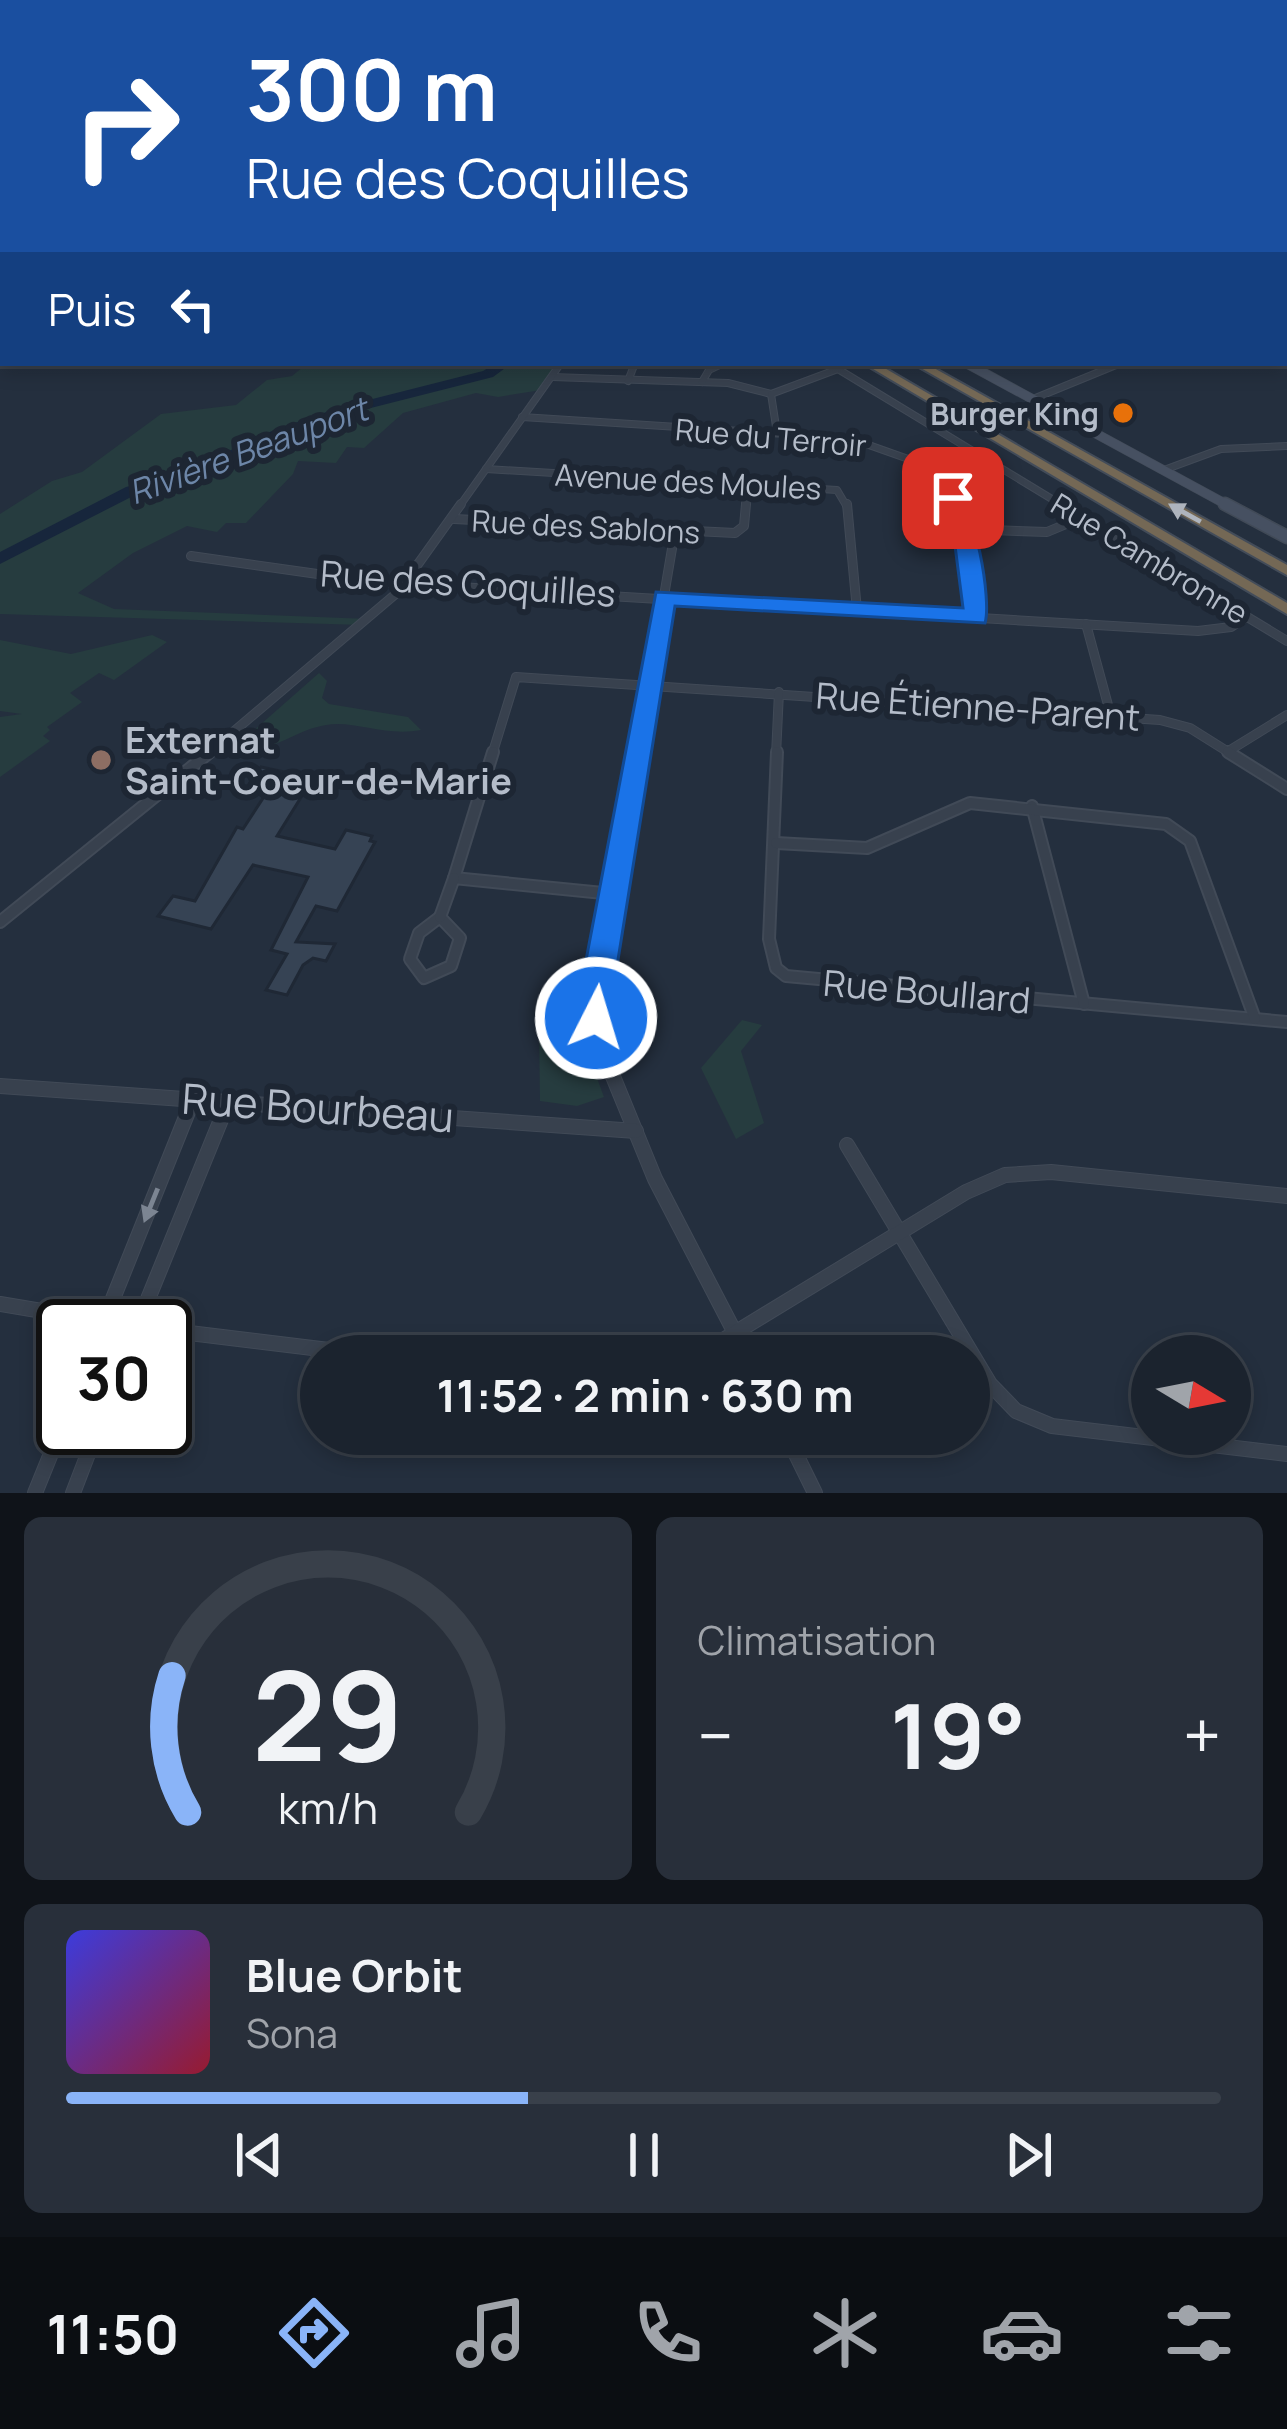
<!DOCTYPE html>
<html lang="fr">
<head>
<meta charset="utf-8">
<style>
  body { margin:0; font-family:Manrope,sans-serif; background:#282f3a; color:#f1f3f6; height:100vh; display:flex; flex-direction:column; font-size:45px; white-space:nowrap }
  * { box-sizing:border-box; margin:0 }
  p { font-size:39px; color:#a0a4aa }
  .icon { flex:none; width:66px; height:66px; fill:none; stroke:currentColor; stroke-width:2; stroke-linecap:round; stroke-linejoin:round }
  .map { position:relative; height:1493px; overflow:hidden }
  .panel { display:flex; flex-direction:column; gap:24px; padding:24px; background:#0f1319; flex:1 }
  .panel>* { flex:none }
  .top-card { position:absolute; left:0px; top:0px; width:1287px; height:366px; box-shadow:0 6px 18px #0003,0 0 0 3px #39404a; background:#1a4fa0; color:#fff; overflow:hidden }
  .needle { width:78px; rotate:100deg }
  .fabs { position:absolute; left:1131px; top:1335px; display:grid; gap:24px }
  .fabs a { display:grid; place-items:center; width:120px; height:120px; border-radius:50%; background:#1b232e; box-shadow:0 6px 18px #0003,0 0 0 3px #39404a; font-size:60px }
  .speed { position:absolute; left:36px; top:1299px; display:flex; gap:24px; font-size:60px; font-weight:700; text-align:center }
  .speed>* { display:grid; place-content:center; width:156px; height:156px; border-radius:50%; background:#1b232e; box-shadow:0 6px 18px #0003,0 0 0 3px #39404a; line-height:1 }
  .speed .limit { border:6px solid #111; border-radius:18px; background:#fff; color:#111 }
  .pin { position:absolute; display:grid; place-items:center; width:102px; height:102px; color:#fff; margin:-51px; border-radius:24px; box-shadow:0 6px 18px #0006 }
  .me { position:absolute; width:132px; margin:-66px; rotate:5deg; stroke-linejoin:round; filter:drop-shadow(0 0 9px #0008) }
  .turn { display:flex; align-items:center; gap:42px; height:252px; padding:0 48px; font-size:54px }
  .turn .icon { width:156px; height:156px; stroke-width:2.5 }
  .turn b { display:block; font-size:84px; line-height:102px }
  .then { display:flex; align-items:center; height:114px; padding:0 48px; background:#0003; gap:24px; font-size:45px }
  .big { font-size:90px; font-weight:700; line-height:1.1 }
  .panel .widget { flex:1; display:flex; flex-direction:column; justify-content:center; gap:18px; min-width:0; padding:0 42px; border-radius:18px; background:#282f3a }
  .panel .dial { align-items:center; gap:0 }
  .dial svg { height:312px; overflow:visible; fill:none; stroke:#39404a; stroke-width:7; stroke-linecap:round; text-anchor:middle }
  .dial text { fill:#f1f3f6; stroke:none }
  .song { display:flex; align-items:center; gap:36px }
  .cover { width:144px; height:144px; border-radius:18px; background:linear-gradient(135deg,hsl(240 70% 55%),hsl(350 70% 35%)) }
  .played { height:12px; border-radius:6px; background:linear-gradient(90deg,#8ab4f8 40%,#39404a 40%) }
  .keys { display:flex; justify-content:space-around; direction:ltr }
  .heat { display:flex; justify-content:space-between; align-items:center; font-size:66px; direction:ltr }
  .panel .tiles { flex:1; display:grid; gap:24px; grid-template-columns:1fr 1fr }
  .widget:last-child { grid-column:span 2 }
  .trip { position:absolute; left:300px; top:1335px; width:690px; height:120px; border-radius:60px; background:#1b232e; box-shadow:0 6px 18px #0003,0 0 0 3px #39404a; font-weight:700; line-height:120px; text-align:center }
  .menu { display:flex; height:192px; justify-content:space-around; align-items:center; background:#0b0e12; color:#a0a4aa }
  .menu .icon { width:84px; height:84px }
  .menu .selected { color:#8ab4f8 }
  .menu b { font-size:54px; color:#f1f3f6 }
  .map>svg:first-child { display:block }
</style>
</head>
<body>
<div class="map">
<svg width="1287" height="1493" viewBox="0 0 1287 1493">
  <rect width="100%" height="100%" fill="#242f3e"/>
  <g fill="#263c3f">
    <polygon points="308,363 560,363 541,390 498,397 476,393 403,413 364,448 347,447 336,463 298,461 293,474 246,523 226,523 217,532 187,526 133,553 78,593 114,609 369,619 363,625 0,614 0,514 52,481 82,472 161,414 236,405 267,380 292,376"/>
    <polygon points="152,635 167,642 114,680 99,673 70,693 82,702 47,727 50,730 43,736 50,741 0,777 0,717 22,714 0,711 0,640 71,654"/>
    <path d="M 319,673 L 327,681 L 322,698 L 329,704 L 408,717 L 421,730 C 385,737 354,720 326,725 C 293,730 270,757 236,746 Z"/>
    <polygon points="742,1020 762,1025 741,1051 764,1123 736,1139 701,1068"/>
    <polygon points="539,1032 581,1035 604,1097 577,1106 540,1101"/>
  </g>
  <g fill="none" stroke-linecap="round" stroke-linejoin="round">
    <g fill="#17263c" fill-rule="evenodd">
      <rect x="1284" y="201" width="3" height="6"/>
      <polygon points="496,363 512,363 493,377 351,413 268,442 200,479 137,494 0,564 0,552 126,487 189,472 258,436 341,407 483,371"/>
    </g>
  </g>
  <polygon fill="#364354" stroke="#1f2835" stroke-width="3" points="261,767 313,778 277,836 335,849 346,830 372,836 370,841 375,842 337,911 316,906 296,942 335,944 326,961 313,958 303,965 287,995 266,990 287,954 271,950 308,877 253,865 211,929 158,916 173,896 195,901 237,827 243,829 269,789 249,785"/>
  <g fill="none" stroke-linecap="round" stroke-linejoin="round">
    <g stroke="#414a57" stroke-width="8">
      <g id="street-far3">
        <polyline points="828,363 1065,507"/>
        <polyline points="552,377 728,383 771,394"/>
        <polyline points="628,381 635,363"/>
        <polyline points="702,382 709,370 724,363"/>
        <polyline points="1033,399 1121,363"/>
        <polyline points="522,417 849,438 914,461 935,479 952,507"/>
        <polyline points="777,433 771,394 838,369"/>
        <polyline points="486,469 837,490 847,507"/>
        <polyline points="1164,470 1221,449 1287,446"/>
        <polyline points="459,507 561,363"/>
        <polyline points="745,507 747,483"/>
      </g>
    </g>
    <g stroke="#414a57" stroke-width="10">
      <g id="street-far2">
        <polyline points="847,504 857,610"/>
        <polyline points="951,504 966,553 976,617"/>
        <polyline points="1060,504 1287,641"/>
        <polyline points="454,519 735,533 744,526 746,504"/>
        <polyline points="964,529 1047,532 1083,517"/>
        <polyline points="191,556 374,582 1198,631 1231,627 1246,617"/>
        <polyline points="1086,624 1111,716"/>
        <polyline points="1227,752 1287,715"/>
        <polyline points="206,755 398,592 461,504"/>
        <polyline points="492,755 516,677 1160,720 1190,728 1233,755"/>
        <polyline points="637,755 675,531"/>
        <polyline points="776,755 779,692"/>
      </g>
    </g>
    <g stroke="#414a57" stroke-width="14">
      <g id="street-far1">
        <polyline points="493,752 454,878 613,894"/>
        <polyline points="777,752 769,939 776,968 786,976 1287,1022"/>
        <polyline points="1228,752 1287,789"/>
        <polyline points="1032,806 1084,1004"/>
        <polyline points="776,843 867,848 970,803 1166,824 1190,841 1255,1019"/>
        <polygon points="440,917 460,938 451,966 424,978 410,959 419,933"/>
        <polyline points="440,917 454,878"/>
        <polyline points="0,922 210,752"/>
        <polyline points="613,1077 595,997 637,752"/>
      </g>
    </g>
    <g stroke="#414a57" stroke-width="16">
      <g id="street">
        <polyline points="612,1074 655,1179 747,1356"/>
        <polyline points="0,1086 636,1131"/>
        <polyline points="847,1145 990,1384 1016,1411 1052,1426 1287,1454"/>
        <polyline points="0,1304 131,1326"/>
        <polyline points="102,1326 194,1097"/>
        <polyline points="137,1326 229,1100"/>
        <polyline points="165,1330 378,1356"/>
        <polyline points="697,1356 966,1192 1005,1175 1051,1172 1287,1196"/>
        <polyline points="786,1434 815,1493"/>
        <polyline points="35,1493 63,1424"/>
        <polyline points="73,1493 98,1428"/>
      </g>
    </g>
    <g stroke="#414a57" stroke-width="10">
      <polyline id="secondary-far1" points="966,363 1231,507"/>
    </g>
    <g stroke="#414a57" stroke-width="15">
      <polyline id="secondary" points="1225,504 1287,537"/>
    </g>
    <g stroke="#434c59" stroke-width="4">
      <g id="highway">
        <polygon points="863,363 876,363 1287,603 1287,614"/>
        <polygon points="912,363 925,363 1287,565 1287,575"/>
      </g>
    </g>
    <use href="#street-far3" stroke="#38414e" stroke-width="6"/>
    <use href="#street-far2" stroke="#38414e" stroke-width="8"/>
    <use href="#street-far1" stroke="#38414e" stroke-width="10"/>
    <use href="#street" stroke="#38414e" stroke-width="14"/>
    <use href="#secondary-far1" stroke="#465061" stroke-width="9"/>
    <use href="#secondary" stroke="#465061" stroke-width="12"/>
    <use href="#highway" fill="#746855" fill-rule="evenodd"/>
  </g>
  <defs><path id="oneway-solid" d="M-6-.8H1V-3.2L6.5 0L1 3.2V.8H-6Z" transform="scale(3)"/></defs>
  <use fill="#aeb4bd" href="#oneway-solid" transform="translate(1185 513) rotate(-151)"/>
  <use fill="#7c8592" href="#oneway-solid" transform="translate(151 1205) rotate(112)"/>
  <linearGradient id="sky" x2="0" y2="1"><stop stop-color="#141a22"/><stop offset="0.44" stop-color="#3f4d63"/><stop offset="1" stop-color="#3f4d63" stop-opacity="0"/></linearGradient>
  <rect width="1287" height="375" fill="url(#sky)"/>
  <path fill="#1a73e8" stroke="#114b97" stroke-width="3" d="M 953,492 C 975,501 992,601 985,623 L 675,606 L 612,997 L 608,1030 L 596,1034 L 584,1030 L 579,997 L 656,592 L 963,608 L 953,530 L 943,498 Z"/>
  <circle fill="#e8710a" stroke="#1d2633" stroke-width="4.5" cx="1123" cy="413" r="12"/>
  <circle fill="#8d6e63" stroke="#1d2633" stroke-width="4.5" cx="101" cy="760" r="12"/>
  <g text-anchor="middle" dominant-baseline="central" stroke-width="12" stroke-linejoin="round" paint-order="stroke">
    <g font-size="30" font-weight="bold" fill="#b4bcc9" stroke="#1d2633" text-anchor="end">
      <text x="1099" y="413">Burger King</text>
    </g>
    <g font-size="30" fill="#b4bcc9" stroke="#1d2633">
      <text transform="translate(771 437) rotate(5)">Rue du Terroir</text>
      <text transform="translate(688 481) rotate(3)">Avenue des Moules</text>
      <text transform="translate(586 526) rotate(3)">Rue des Sablons</text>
      <text transform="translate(1150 558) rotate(31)">Rue Cambronne</text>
    </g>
    <g font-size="33" font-style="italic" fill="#6d86a8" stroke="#1d2633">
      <text transform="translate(248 450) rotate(-20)">Rivière Beauport</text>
    </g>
    <g font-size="36" fill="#b4bcc9" stroke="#1d2633">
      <text transform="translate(468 583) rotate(4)">Rue des Coquilles</text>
      <text transform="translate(978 706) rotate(4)">Rue Étienne-Parent</text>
      <text transform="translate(927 991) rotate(5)">Rue Boullard</text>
    </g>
    <g font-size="36" font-weight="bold" fill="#b4bcc9" stroke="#1d2633" text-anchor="start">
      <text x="125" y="739">Externat<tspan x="125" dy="41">Saint-Coeur-de-Marie</tspan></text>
    </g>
    <g font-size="42" fill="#b4bcc9" stroke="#1d2633">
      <text transform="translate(318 1107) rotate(4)">Rue Bourbeau</text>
    </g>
  </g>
</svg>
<div class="fabs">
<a><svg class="needle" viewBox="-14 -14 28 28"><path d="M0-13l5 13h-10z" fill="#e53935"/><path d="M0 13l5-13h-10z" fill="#a0a4aa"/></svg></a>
</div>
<div class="speed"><div class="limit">30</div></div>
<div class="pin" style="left:953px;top:498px;background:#d93025"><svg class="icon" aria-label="arrive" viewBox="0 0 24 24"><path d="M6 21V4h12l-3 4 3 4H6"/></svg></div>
<svg class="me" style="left:596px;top:1018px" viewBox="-20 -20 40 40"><circle r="17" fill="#1a73e8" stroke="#fff" stroke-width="3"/><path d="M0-11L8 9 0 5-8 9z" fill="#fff"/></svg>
<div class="trip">11:52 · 2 min · 630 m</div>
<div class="top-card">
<div class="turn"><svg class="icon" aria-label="right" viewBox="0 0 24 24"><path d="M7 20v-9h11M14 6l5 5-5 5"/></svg><div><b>300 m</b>Rue des Coquilles</div></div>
<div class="then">Puis<svg class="icon" aria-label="left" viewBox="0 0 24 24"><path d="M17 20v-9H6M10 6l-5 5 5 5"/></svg></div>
</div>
</div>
<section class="panel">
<div class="tiles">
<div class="widget dial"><svg viewBox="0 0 100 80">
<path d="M14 69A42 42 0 1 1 86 69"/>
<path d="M14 69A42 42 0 0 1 10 34" stroke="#8ab4f8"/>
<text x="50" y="56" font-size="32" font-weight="700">29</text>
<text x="50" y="72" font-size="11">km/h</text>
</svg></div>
<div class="widget"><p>Climatisation</p>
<div class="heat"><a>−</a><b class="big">19°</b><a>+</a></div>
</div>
<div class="widget">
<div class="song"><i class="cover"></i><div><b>Blue Orbit</b><p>Sona</p></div></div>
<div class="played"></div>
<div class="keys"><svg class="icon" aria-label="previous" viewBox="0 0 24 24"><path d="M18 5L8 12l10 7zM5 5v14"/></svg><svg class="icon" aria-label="pause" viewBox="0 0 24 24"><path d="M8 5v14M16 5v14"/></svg><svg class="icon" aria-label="next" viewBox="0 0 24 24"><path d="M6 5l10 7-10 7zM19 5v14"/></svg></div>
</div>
</div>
</section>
<nav class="menu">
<b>11:50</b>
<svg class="icon selected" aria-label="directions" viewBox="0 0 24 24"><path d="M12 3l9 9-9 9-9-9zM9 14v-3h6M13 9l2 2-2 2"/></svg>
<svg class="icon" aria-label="music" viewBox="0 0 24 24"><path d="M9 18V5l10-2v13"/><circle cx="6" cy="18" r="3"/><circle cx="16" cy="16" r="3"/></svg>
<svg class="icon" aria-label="phone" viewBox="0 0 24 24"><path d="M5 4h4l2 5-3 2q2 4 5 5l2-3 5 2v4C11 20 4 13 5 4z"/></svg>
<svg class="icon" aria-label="climate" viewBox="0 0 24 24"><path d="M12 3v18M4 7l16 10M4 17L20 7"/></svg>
<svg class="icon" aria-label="car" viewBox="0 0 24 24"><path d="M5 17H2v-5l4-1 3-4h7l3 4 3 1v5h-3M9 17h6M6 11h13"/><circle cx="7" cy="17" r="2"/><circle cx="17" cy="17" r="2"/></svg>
<svg class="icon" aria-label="filters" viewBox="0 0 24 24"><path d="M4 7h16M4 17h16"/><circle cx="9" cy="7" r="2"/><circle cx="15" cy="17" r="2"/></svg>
</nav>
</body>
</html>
